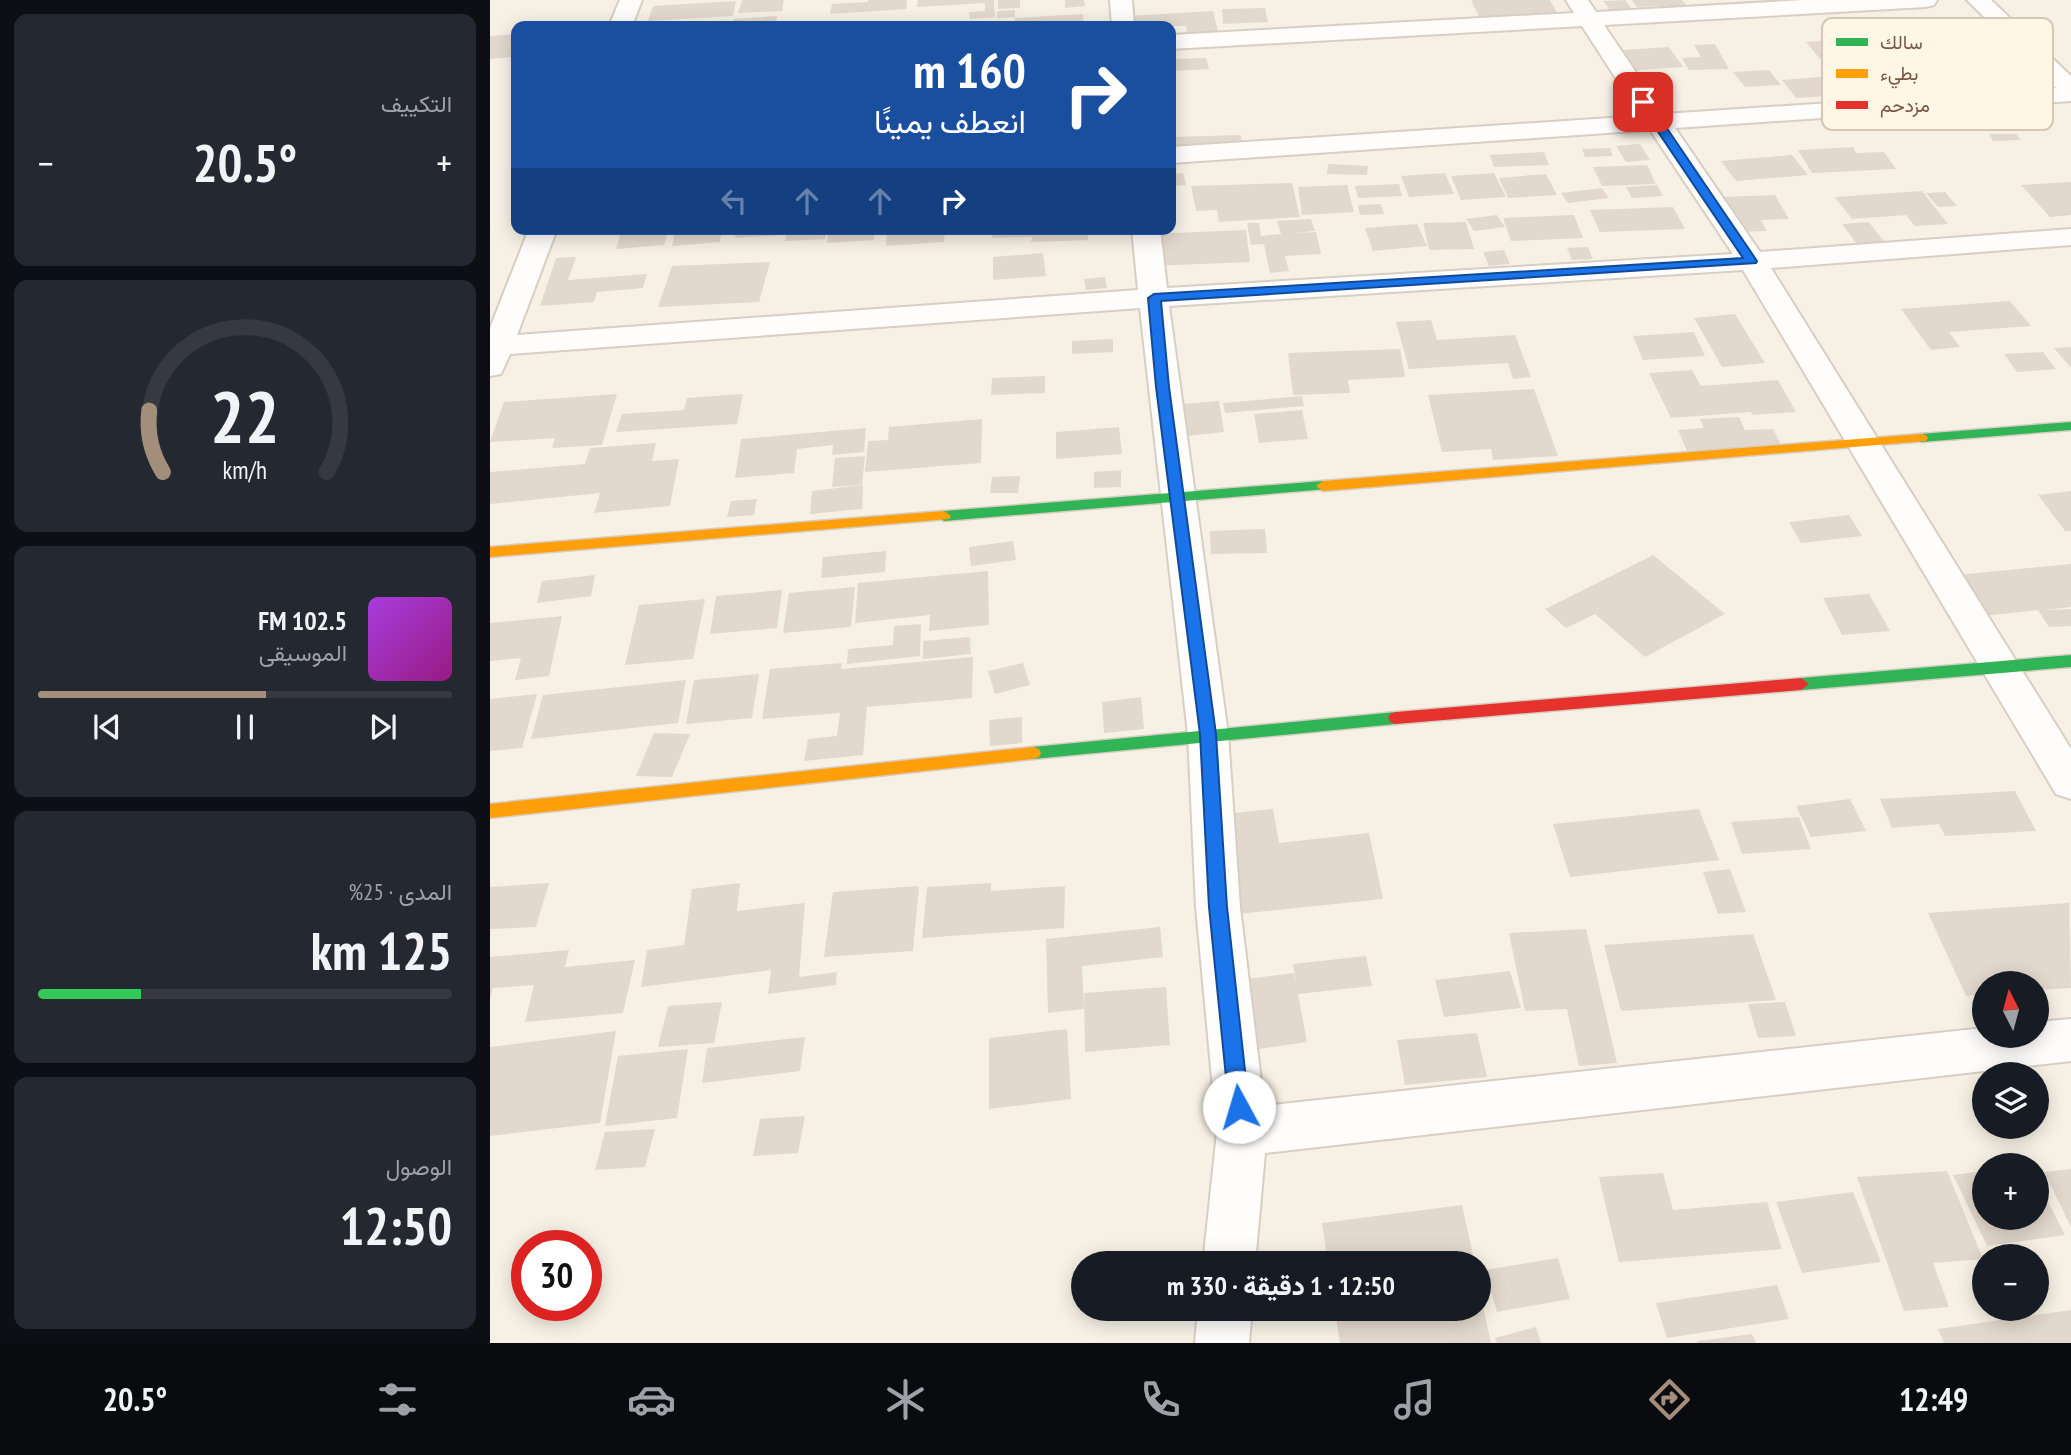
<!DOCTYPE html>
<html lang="ar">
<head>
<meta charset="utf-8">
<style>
  body { margin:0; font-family:"PT Sans Narrow",Vazirmatn,sans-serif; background:#242831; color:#f1f3f6; direction:rtl; height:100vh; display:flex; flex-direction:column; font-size:26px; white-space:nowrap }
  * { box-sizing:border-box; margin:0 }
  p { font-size:23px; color:#9ea1a6 }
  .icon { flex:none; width:38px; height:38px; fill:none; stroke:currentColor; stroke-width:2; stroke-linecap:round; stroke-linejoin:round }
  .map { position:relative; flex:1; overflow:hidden; direction:ltr }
  .drawer { display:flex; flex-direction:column; gap:14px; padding:14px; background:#0d0f14; width:490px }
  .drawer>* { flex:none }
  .hud { position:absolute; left:21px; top:21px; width:665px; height:214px; border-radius:14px; box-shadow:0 4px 18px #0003; direction:rtl; background:#1a4fa0; color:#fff; overflow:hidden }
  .needle { width:46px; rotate:354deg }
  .controls { position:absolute; left:1482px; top:971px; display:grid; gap:14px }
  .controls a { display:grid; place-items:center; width:77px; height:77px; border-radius:50%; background:#171b24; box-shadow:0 4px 18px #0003; font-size:35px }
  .speed { position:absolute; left:21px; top:1230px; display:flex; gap:14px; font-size:35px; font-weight:700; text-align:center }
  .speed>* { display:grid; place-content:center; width:91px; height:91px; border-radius:50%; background:#171b24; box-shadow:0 4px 18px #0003; line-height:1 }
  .speed .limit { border:10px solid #d22; background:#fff; color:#111 }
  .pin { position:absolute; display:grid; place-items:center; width:60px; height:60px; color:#fff; margin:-30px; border-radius:14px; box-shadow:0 4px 10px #0006 }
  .me { position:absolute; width:77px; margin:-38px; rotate:354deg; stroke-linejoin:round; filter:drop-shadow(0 0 5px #0008) }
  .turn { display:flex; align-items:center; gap:24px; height:147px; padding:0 35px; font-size:32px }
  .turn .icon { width:91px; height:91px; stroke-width:2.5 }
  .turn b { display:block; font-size:49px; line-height:60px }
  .lanes { display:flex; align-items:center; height:66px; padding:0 35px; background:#0003; justify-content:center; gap:35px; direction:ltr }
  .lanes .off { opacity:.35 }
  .big { font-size:52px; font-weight:800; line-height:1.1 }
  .drawer .widget { flex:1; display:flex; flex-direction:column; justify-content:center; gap:10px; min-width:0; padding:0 24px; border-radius:14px; background:#242831 }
  .drawer .dial { align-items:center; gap:0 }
  .dial svg { height:182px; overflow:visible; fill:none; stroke:#363941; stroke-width:7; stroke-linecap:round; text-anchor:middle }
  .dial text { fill:#f1f3f6; stroke:none }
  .song { display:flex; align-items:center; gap:21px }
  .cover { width:84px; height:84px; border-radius:10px; background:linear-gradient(135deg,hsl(280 70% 55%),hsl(310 70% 35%)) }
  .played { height:7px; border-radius:4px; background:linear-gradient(90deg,#a38e7c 55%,#363941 55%) }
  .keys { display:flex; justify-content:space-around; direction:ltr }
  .heat { display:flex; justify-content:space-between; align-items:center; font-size:38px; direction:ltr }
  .charge { height:10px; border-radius:5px; background:linear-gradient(90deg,#34c759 25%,#363941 0) }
  .trip { position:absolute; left:581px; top:1251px; width:420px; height:70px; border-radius:35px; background:#171b24; box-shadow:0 4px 18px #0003; font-weight:800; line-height:70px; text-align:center; direction:rtl }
  .tabs { display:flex; height:112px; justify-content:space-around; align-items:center; background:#090b0e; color:#9ea1a6 }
  .tabs .icon { width:49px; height:49px }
  .tabs .selected { color:#a38e7c }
  .tabs b { font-size:32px; color:#f1f3f6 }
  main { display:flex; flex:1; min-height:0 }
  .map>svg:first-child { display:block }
</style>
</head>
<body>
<main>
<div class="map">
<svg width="1581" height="1343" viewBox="0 0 1581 1343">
  <rect width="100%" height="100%" fill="#f7f1e5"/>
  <g fill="#e3d8cd">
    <polygon points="252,0 294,0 292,11 248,13"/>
    <polygon points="378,0 417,0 416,9 340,14 342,4 378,2"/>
    <polygon points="428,0 504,0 505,17 480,19 479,12 495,11 495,3 427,7"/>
    <polygon points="508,0 530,0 530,8 508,9"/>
    <polygon points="575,0 594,0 595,6 575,8"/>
    <polygon points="981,0 1060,0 1069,16 990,19"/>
    <polygon points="1135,0 1142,9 1120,10 1113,1"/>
    <polygon points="1142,0 1192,0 1201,11 1174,13 1168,6 1147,7"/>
    <polygon points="246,1 243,16 158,21 163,6"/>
    <polygon points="775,8 778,22 733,24 732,9"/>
    <polygon points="525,10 525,17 507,18 507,11"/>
    <polygon points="723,11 728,31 697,33 696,26 640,26 638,16"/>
    <polygon points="593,14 594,26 525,26 525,18"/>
    <polygon points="287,16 286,22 243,26 244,19"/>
    <polygon points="1380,32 1401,54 1330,59 1316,42 1367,39 1362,33"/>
    <polygon points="26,34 26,49 22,57 0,59 0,36"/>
    <polygon points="1225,44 1239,69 1199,70 1192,58 1211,57 1204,45"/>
    <polygon points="1179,47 1193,67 1146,70 1133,50"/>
    <polygon points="716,58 719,69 681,71 681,59"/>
    <polygon points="1279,70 1291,85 1255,87 1243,72"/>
    <polygon points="1341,76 1356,95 1306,98 1292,80"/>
    <polygon points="1499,134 1526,134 1531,140 1503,141"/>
    <polygon points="751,135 752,146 681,148 681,137"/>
    <polygon points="1150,144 1160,160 1136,162 1126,146"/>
    <polygon points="1363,147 1366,153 1394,152 1406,169 1322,173 1308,150"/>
    <polygon points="1120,148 1123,156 1095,157 1092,149"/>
    <polygon points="1054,152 1059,165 1004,167 1000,155"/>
    <polygon points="1302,155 1318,175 1246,181 1231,161"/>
    <polygon points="838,164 878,166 877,175 837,174"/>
    <polygon points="1157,165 1166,184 1112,186 1103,167"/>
    <polygon points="693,173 696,185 681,186 681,174"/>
    <polygon points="955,173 964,194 919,197 911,176"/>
    <polygon points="1004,173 1016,197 971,200 961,176"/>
    <polygon points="1056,174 1067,195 1018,198 1009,178"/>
    <polygon points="1581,182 1581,215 1560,217 1531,185"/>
    <polygon points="802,183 810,217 729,222 727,210 706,211 701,186"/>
    <polygon points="909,184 912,196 868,198 865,186"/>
    <polygon points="857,185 864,212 812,215 808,187"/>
    <polygon points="1167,185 1173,196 1142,198 1136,187"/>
    <polygon points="1112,188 1119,198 1078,203 1071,193"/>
    <polygon points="1432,191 1458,224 1425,226 1416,215 1362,219 1345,197"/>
    <polygon points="1455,192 1467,206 1448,207 1436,193"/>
    <polygon points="1285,195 1299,219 1271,220 1277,231 1250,232 1232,197"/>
    <polygon points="891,204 894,214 870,215 868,205"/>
    <polygon points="1183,207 1195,229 1110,232 1100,210"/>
    <polygon points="1007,215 1015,227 984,231 976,219"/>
    <polygon points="1084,215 1093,238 1021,241 1013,218"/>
    <polygon points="821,219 825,231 804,233 826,232 831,254 795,256 799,271 780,273 774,244 761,245 757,223 769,223 771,236 791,234 787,221"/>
    <polygon points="976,222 984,249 939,250 933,223"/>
    <polygon points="1379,222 1394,242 1367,244 1352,224"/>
    <polygon points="927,224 937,246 883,251 875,228"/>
    <polygon points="132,229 179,229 174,245 126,249"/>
    <polygon points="232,229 230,242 182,246 185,231"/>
    <polygon points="247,229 291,229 290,235 245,238"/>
    <polygon points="298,229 336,229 335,239 295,241"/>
    <polygon points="339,229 385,229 384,240 337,243"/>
    <polygon points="397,229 455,229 454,242 396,246"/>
    <polygon points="503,229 598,229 598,240 541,242 542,237 502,238"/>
    <polygon points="756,230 760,262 661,266 660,234"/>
    <polygon points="1098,247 1103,259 1082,260 1077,248"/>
    <polygon points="1014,250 1020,264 999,266 993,252"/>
    <polygon points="553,253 556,276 503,280 503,257"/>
    <polygon points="86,257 78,280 157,274 153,288 107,292 104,302 50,306 66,258"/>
    <polygon points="280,262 269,302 168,307 182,266"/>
    <polygon points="615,277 617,288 596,290 594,279"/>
    <polygon points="1520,301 1541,326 1459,332 1470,347 1441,350 1411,309"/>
    <polygon points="1245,314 1275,363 1232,367 1204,318"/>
    <polygon points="941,320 947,340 1025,335 1041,377 1023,379 1018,363 919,369 906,322"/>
    <polygon points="1204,332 1215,356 1153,360 1143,336"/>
    <polygon points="623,339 623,352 582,354 582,341"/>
    <polygon points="1581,347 1581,368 1564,348"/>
    <polygon points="910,349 915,377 858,380 860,393 803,395 798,353"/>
    <polygon points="1553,352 1566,369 1527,372 1514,354"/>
    <polygon points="1202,370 1211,386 1288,380 1306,412 1262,415 1261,412 1181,418 1159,373"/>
    <polygon points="555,376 555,393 501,395 502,378"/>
    <polygon points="1044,389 1068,456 1003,460 1001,449 952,452 938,395"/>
    <polygon points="127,394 112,445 62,448 65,438 0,442 14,402"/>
    <polygon points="253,394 247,424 126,432 132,414 194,410 197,398"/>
    <polygon points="812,396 814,406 735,413 733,403"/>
    <polygon points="729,401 734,432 687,437 682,405"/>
    <polygon points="812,410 818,439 769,443 764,414"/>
    <polygon points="1249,417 1255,430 1283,429 1292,446 1197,451 1188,430 1214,428 1210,419"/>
    <polygon points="492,419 491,463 375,472 378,441 398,440 399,427"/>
    <polygon points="629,427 632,454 566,459 566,432"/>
    <polygon points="376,428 374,452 342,455 343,445 307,449 304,473 245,478 251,439"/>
    <polygon points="166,443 162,461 189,459 180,506 104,513 110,493 0,504 0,472 95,464 100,448"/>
    <polygon points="375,456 372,485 342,487 345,458"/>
    <polygon points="631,470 631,487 604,488 604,472"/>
    <polygon points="530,476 528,493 500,493 502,477"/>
    <polygon points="373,485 372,509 320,514 322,491"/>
    <polygon points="1581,491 1581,531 1575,531 1548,495"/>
    <polygon points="267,499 264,515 237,517 241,501"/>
    <polygon points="1359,515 1372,536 1311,543 1299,522"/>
    <polygon points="775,529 777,553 721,554 720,531"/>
    <polygon points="523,541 526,560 481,566 479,547"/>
    <polygon points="396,551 395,572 331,578 333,557"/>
    <polygon points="1163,555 1235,614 1155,657 1105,614 1076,628 1055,609"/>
    <polygon points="1581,564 1581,607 1555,610 1581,609 1581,626 1559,627 1548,610 1493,616 1467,575"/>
    <polygon points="498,571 499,625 439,631 440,615 365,623 368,583"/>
    <polygon points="105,575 101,596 47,603 52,581"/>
    <polygon points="365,587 361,627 293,633 299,593"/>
    <polygon points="292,590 287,628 220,634 226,596"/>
    <polygon points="1379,594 1400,631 1352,635 1333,598"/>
    <polygon points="215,599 203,659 135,665 149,605"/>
    <polygon points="72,616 59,676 25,680 31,658 0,661 0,623"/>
    <polygon points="431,624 430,656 357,664 358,649 403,645 404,626"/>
    <polygon points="480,637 481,654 433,659 433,641"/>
    <polygon points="483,657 482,698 377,707 373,755 314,761 318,739 347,736 350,713 272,719 280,669 352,663 351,669"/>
    <polygon points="533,663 540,685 505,694 498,671"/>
    <polygon points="269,674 262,718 196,724 204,680"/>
    <polygon points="196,680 188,723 41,739 53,695"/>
    <polygon points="47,694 32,748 0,751 0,699"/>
    <polygon points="651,697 654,729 614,733 612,702"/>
    <polygon points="532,717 532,743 500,746 499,720"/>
    <polygon points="164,733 200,734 182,777 146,776"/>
    <polygon points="1525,791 1546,831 1455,836 1449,824 1402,828 1390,799"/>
    <polygon points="1360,799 1376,831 1321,837 1306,806"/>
    <polygon points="783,809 789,843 879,833 893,899 738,915 725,815"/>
    <polygon points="1209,809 1229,860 1080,877 1063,824"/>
    <polygon points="1309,817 1321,849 1252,854 1241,822"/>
    <polygon points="1240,869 1256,912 1228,914 1213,872"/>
    <polygon points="59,883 46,927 0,929 0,887"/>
    <polygon points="250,883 247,911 315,903 309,977 347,972 346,985 278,994 281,970 151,987 157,950 194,945 202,889"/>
    <polygon points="501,883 501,891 575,886 574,928 432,938 437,887"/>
    <polygon points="429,886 423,951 334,957 343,892"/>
    <polygon points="1579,903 1581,988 1547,990 1547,984 1494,984 1494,994 1476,996 1438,913"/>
    <polygon points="670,927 673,957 592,966 594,1009 558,1013 556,939"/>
    <polygon points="1096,929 1127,1063 1089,1066 1077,1009 1035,1011 1019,933"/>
    <polygon points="1263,934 1286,1000 1131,1011 1114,945"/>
    <polygon points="79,950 75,967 145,960 133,1013 35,1022 44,985 3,988 0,998 0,957"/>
    <polygon points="876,956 882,986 808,994 817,1042 769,1049 757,979 804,973 807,985 803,964"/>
    <polygon points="1020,971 1031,1008 954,1017 945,980"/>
    <polygon points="676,987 680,1045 595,1052 594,993"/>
    <polygon points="232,1002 224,1043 168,1047 178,1006"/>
    <polygon points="1295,1002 1306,1036 1268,1038 1258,1004"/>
    <polygon points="577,1029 581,1099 499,1109 499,1038"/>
    <polygon points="126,1031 110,1123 0,1136 0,1047"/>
    <polygon points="987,1033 997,1077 915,1085 907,1040"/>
    <polygon points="315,1037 310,1071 212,1083 217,1048"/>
    <polygon points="198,1049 187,1118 115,1126 128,1056"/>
    <polygon points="315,1116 308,1153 263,1156 270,1119"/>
    <polygon points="165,1129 155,1167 105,1170 115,1132"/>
    <polygon points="1581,1169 1581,1227 1554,1172"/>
    <polygon points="1457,1171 1493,1259 1443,1263 1459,1307 1414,1311 1367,1177"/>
    <polygon points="1494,1171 1494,1218 1547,1218 1547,1180 1575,1235 1497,1246 1463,1175"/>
    <polygon points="1173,1173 1183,1210 1277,1202 1292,1249 1129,1262 1109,1177"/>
    <polygon points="1363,1192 1391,1262 1312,1273 1286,1202"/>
    <polygon points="972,1205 985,1264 838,1264 832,1223"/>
    <polygon points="1068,1258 1080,1299 1007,1312 995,1270"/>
    <polygon points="1287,1285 1299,1319 1177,1338 1166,1303"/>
    <polygon points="989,1289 1001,1343 850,1343 845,1309 989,1309"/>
    <polygon points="1581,1310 1581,1343 1454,1343 1448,1329"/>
    <polygon points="1046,1327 1051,1343 1007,1343 1005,1338"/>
    <polygon points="1262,1334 1266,1343 1208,1343 1207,1341"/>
  </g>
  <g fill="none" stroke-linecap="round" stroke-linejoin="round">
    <g stroke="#d8cec3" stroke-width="4">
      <g id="street">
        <polygon points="130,0 152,0 142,26 119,26"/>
        <polygon points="620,0 642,0 644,26 622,26"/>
        <polygon points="1076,0 1098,0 1106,12 1314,0 1447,0 1444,5 1436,7 1114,25 1174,114 1566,88 1477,0 1501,0 1581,76 1581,101 1185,128 1270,252 1581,229 1581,245 1281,268 1581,749 1581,799 1566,794 1253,270 679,306 738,734 750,907 774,1106 1494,1028 1494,1036 1547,1036 1547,1022 1581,1019 1581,1061 775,1153 765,1264 713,1264 727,1132 706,907 698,734 650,308 20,354 11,374 0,376 0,328 39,229 67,229 27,335 648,290 642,229 670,229 677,288 1243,254 1160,130 681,163 681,147 1150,116 1092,26 681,49 681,35 1084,13"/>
        <polygon points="708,1309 762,1309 759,1343 705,1343"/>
      </g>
    </g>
    <g stroke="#d7cdc2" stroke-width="3">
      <g id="fast">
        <polygon points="1581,422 1581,430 1431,442 1424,438 1431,434"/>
        <polygon points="833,481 840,486 838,489 454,521 447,516 454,511"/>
        <polygon points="1581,655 1581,667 1311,690 1303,684 1311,678"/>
        <polygon points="906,712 912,714 914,718 912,722 906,724 543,759 537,757 535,753 537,749 543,747"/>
      </g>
    </g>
    <g stroke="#d7cdc2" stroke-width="3">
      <g id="slow">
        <polygon points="1431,434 1436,435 1438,438 1436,441 833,491 826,486 833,481"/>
        <polygon points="454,511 461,516 459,519 0,557 0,547"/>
        <polygon points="543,747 549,749 551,753 549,757 543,759 0,818 0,804"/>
      </g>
    </g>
    <g stroke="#d7cdc2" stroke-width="3">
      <polygon id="jam" points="1311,678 1319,684 1311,690 906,724 900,722 898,718 900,714 906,712"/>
    </g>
    <use href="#street" fill="#fefdfb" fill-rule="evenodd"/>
    <use href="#fast" fill="#30b455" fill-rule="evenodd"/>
    <use href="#slow" fill="#ff9f0a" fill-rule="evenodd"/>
    <use href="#jam" fill="#e5322d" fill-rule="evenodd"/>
  </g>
  <polygon fill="#1a73e8" stroke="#114b97" stroke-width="2" points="1149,99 1157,99 1267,261 1266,263 671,301 679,387 726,734 737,907 759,1107 757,1114 749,1117 742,1114 739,1107 719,907 710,734 666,387 658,298 664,294 1253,258 1148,102"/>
  <rect x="1332" y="18" width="231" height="112" rx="10" fill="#fff6e6" stroke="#d6c7b5" stroke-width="2"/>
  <rect x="1346" y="38" width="32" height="8" fill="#30b455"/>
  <rect x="1346" y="69" width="32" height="9" fill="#ff9f0a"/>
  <rect x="1346" y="101" width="32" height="8" fill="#e5322d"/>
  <g font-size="19" fill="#765844">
    <text x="1390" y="49">سالك</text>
    <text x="1390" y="80">بطيء</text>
    <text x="1390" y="112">مزدحم</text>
  </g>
</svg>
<div class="controls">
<a><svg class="needle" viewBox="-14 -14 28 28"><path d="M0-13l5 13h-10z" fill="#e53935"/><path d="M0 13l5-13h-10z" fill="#9ea1a6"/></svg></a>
<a><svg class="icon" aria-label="layers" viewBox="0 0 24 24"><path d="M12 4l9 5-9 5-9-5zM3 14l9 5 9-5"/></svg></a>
<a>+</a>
<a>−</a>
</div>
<div class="speed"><div class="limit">30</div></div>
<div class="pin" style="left:1153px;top:102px;background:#d93025"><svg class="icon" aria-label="arrive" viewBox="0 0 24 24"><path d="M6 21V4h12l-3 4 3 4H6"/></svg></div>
<svg class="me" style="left:749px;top:1107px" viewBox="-20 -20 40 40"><circle r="19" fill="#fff"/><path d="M0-13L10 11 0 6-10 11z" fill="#1a73e8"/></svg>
<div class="trip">12:50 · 1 دقيقة · 330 m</div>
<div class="hud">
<div class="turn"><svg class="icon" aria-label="right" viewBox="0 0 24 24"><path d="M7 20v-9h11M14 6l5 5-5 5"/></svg><div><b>160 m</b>انعطف يمينًا</div></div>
<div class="lanes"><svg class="icon off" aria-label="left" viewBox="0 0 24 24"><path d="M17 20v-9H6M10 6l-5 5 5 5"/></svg><svg class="icon off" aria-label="ahead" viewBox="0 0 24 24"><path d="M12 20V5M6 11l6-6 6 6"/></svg><svg class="icon off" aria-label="ahead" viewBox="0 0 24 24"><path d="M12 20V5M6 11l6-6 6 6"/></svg><svg class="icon" aria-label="right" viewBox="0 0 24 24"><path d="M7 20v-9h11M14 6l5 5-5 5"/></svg></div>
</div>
</div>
<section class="drawer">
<div class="widget"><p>التكييف</p>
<div class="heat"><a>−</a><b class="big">20.5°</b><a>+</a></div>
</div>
<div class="widget dial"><svg viewBox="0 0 100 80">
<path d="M14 69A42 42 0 1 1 86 69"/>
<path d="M14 69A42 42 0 0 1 8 42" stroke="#a38e7c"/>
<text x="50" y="56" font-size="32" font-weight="700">22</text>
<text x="50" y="72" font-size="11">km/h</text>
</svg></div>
<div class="widget">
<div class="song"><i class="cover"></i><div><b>102.5 FM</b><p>الموسيقى</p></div></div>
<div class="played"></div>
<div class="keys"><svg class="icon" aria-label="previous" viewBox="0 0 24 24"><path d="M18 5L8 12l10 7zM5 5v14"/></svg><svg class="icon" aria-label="pause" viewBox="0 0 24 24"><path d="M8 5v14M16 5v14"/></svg><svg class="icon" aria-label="next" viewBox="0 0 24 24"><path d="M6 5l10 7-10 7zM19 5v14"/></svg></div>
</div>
<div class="widget"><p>المدى · 25%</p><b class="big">125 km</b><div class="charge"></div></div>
<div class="widget"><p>الوصول</p><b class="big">12:50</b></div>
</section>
</main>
<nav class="tabs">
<b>12:49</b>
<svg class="icon selected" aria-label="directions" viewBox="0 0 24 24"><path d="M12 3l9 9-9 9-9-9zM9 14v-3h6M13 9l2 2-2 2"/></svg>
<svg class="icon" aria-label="music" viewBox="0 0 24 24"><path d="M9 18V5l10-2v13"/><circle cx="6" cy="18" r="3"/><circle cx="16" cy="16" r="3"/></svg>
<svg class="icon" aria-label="phone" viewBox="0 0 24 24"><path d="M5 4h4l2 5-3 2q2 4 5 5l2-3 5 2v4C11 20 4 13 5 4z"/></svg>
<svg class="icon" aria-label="climate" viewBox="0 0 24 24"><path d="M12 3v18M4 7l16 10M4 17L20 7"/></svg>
<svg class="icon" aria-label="car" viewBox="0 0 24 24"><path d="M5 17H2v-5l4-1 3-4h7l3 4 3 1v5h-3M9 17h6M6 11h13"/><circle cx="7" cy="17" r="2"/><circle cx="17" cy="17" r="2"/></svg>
<svg class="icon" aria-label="filters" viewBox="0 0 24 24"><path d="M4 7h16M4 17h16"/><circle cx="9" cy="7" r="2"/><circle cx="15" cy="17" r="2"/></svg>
<b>20.5°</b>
</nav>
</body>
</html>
